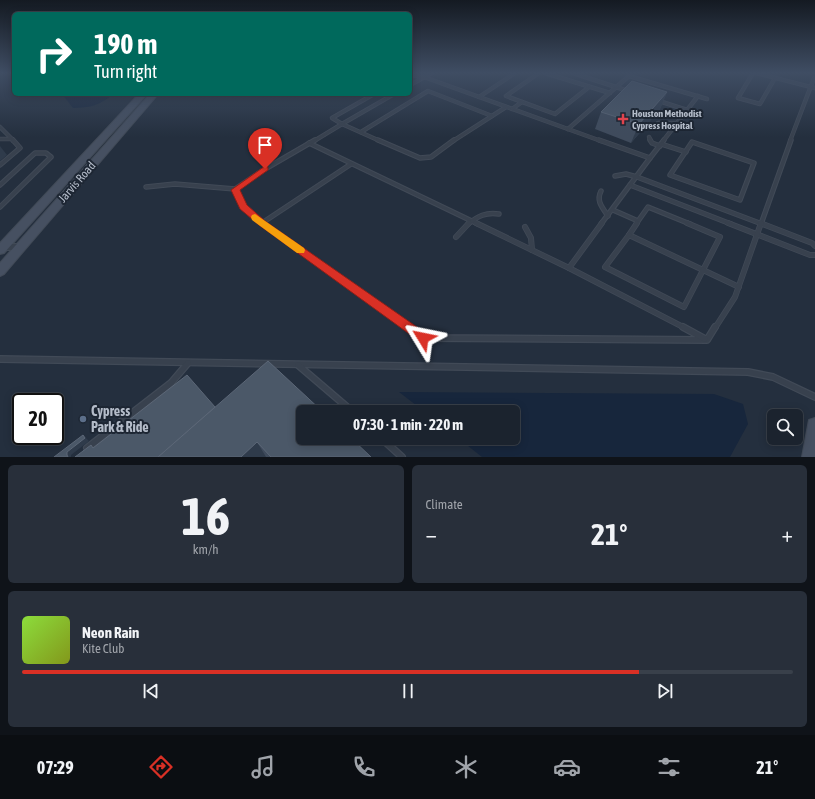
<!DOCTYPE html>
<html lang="en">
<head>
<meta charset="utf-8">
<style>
  body { margin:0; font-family:"Asap Condensed",sans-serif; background:#282f3a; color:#f1f3f6; height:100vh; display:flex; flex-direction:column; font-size:15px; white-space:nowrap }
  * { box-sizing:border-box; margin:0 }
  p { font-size:13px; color:#a0a4aa }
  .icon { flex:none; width:22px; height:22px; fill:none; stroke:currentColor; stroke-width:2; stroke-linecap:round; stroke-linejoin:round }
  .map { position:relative; height:457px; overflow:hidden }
  .panel { display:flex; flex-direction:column; gap:8px; padding:8px; background:#0f1319; flex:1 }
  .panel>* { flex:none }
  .guide { position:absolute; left:12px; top:12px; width:400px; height:84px; border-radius:6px; box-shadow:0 2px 10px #0003,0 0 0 1px #39404a; background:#00695c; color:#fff; overflow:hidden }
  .buttons { position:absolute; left:767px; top:409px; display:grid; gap:8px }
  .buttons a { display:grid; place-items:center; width:36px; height:36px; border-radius:6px; background:#1b232e; box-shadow:0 2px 10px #0003,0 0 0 1px #39404a; font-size:20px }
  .speed { position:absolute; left:12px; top:393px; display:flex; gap:8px; font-size:20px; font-weight:700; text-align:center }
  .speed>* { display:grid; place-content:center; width:52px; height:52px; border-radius:50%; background:#1b232e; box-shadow:0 2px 10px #0003,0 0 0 1px #39404a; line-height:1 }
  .speed .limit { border:2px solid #111; border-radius:6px; background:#fff; color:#111 }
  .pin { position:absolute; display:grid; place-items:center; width:34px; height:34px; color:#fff; margin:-41px -17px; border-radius:50% 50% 50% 0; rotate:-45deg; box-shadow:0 0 4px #0007 }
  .pin .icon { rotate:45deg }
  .me { position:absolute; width:44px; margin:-22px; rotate:305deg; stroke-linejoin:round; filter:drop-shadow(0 0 3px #0008) }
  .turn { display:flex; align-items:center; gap:14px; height:84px; padding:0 16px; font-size:18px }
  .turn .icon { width:52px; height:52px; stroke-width:2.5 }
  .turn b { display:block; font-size:28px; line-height:34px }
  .big { font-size:30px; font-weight:700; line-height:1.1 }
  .panel .card { flex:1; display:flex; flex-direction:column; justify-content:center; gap:6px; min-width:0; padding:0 14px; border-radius:6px; background:#282f3a }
  .panel .dial { align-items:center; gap:0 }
  .dial b { font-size:52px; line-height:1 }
  .song { display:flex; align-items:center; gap:12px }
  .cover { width:48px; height:48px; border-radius:6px; background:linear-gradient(135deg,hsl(90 70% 55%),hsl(70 70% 35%)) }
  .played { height:4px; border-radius:2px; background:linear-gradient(90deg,#d93025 80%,#39404a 80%) }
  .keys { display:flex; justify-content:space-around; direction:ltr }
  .heat { display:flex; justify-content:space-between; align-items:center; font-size:22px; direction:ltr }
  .panel .tiles { flex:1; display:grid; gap:8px; grid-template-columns:1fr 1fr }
  .card:last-child { grid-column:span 2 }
  .trip { position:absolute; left:296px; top:405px; width:224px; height:40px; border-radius:6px; background:#1b232e; box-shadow:0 2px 10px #0003,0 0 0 1px #39404a; font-weight:700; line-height:40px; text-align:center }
  .dock { display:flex; height:64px; justify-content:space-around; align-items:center; background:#0b0e12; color:#a0a4aa }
  .dock .icon { width:28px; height:28px }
  .dock .on { color:#d93025 }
  .dock b { font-size:18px; color:#f1f3f6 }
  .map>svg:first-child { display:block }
</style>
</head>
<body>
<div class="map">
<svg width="815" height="457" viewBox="0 0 815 457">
  <rect width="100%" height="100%" fill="#242f3e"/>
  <g fill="#17263c">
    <path d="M 62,94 L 113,94 C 101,105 89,108 73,108 Z"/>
    <polygon points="399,392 714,394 743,404 748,424 730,457 482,457 458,438 513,438 513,412 425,412"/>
  </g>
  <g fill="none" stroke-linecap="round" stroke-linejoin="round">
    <g stroke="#414a57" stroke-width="4.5">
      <g id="lane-far3">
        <polyline points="539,73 506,96 555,114 589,87"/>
        <polyline points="545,73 610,93"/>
        <polyline points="573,73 628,91"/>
        <polyline points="753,73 738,98 760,104 775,78"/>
        <polyline points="756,73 815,88"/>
        <polyline points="410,75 424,77 601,141"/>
        <polyline points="410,85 432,73"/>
        <polyline points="374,94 332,118 342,124 394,94"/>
        <polyline points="479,97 515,73"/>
        <polyline points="659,101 687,110"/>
        <polyline points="512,109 522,102"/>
        <polyline points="658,123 678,123"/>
        <polyline points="0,127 12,139"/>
        <polyline points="568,129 629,76 707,99"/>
        <polyline points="361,132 428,91 492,116"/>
        <polyline points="649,137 651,141"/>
        <polyline points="0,139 12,139 13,141"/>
        <polyline points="314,141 342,124 380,141"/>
        <polyline points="453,141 506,107"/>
        <polyline points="663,141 698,96"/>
        <polyline points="790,141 814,78"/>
      </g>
    </g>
    <g stroke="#414a57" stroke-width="5.5">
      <g id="lane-far2">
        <polyline points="378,140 420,158 431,157 454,140"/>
        <polyline points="599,140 650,158 664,140"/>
        <polyline points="650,140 652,143 660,146"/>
        <polygon points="692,142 754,163 740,200 670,175"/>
        <polyline points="309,143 478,224"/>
        <polyline points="661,144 686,152"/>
        <polyline points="0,165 20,148 13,140"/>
        <polyline points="615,176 626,174 637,177 762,224"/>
        <polyline points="0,185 35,153 46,153 51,157 0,207"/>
        <polyline points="630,185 731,224"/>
        <polyline points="146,187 175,184 235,189 265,169 315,140"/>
        <polyline points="235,189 243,207 264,224"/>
        <path d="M 601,191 C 596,201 602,207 608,216"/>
        <polyline points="613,210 638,221"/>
        <polyline points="262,223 351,164"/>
        <path d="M 468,224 C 478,216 486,212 499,214"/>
        <polyline points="601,224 650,158"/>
        <polyline points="636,224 648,207 690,224"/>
        <polyline points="761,224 791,140"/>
      </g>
    </g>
    <g stroke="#414a57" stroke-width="6">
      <g id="lane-far1">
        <polyline points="262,223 409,328"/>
        <polyline points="476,223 569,268"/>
        <polyline points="602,223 569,268 685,328"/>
        <polyline points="637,223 629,235 703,270 720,237 687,223"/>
        <polyline points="728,223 810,255 815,255"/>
        <polyline points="760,223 812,243 815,246"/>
        <polyline points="525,227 531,238 532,250"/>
        <polyline points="629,235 605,267 684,307 703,270 739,287"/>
        <polyline points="456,237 469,223"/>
        <polyline points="715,328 735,297 761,223"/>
      </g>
    </g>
    <g stroke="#414a57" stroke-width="8">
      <g id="lane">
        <polyline points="408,327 423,338 707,340 715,327"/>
        <polyline points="683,327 705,339"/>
        <polyline points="0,359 748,372 773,377 815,397"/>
        <polyline points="298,365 353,412"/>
        <polyline points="381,438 402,457"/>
        <polyline points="87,448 171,383 188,363"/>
      </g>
    </g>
    <g stroke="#414a57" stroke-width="2">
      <polygon id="street" points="0,244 21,244 24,245 25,247 24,249 21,250 0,250"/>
    </g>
    <g stroke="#414a57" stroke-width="2">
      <g id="secondary">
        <polygon points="139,94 147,94 4,253 0,254 0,243"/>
        <polygon points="150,94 158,94 4,274 0,276 0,263"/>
        <polygon points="815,418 815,457 802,457 809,420"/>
      </g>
    </g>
    <use href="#lane-far3" stroke="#38414e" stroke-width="3"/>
    <use href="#lane-far2" stroke="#38414e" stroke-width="3.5"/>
    <use href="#lane-far1" stroke="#38414e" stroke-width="4.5"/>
    <use href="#lane" stroke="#38414e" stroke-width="5.5"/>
    <use href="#street" fill="#38414e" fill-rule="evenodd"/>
    <use href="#secondary" fill="#465061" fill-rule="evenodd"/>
  </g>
  <g fill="#3f4b5c">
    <polygon points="667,92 660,109 631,143 595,129 601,112"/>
    <polygon points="215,407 371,457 75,457 94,448"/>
  </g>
  <g fill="#2f3b4b">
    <polygon points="667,92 660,109 631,143 639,124"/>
    <polygon points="0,146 7,155 0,161"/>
    <polygon points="83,435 89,441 71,455 71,457 68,457 67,455 67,452"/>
    <polygon points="257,442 266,457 241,457"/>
  </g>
  <g fill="#4b5868" stroke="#5c6777">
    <polygon points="632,81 667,92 639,124 601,112"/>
    <polygon points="268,361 323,412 303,412 303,438 351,438 371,457 271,457 257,442 241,457 158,457"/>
    <polygon points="187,375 215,407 158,457 75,457 91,445 93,448"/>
    <polygon points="83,435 85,438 67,452 67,455 68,457 54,457"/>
  </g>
  <linearGradient id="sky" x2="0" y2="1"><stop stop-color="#141a22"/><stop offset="0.53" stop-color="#3f4d63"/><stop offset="1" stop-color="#3f4d63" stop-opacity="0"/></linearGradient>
  <rect width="815" height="137" fill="url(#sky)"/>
  <polygon fill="#d93025" stroke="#8d1f18" points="265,166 268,167 268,170 240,190 247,205 265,221 427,334 429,338 427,341 423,343 419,341 259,225 240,209 231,190"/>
  <polygon fill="#f59e0b" points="255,214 304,248 305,250 304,253 297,253 252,220 251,217 252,215"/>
  <path fill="#e0444e" stroke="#1d2633" stroke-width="1.5" d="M621 113h4v4h4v4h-4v4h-4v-4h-4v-4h4z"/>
  <circle fill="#5c6f8a" stroke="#1d2633" stroke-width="1.5" cx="83" cy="419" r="4"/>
  <g text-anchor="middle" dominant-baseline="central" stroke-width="4" stroke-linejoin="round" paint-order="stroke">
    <g font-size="10" font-weight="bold" fill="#b4bcc9" stroke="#1d2633" text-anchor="start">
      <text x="632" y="113">Houston Methodist<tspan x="632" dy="12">Cypress Hospital</tspan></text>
    </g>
    <g font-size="12" fill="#b4bcc9" stroke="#1d2633">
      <text transform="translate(77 182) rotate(-49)">Jarvis Road</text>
    </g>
    <g font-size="14" font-weight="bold" fill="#b4bcc9" stroke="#1d2633" text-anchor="start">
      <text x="91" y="411">Cypress<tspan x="91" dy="16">Park &amp; Ride</tspan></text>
    </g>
  </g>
</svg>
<div class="buttons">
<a><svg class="icon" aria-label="search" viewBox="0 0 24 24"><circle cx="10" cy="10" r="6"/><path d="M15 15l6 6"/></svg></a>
</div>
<div class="speed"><div class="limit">20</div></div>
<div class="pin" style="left:265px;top:169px;background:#d93025"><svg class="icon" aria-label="arrive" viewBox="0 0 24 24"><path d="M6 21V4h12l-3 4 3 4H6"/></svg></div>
<svg class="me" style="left:423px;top:338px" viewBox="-20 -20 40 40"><path d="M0-17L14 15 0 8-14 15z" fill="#d93025" stroke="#fff" stroke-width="4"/></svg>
<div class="trip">07:30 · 1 min · 220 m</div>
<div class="guide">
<div class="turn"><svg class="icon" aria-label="right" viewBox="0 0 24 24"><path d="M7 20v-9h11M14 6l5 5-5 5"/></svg><div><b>190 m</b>Turn right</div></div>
</div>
</div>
<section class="panel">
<div class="tiles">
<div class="card dial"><b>16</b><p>km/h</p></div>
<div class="card"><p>Climate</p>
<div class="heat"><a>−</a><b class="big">21°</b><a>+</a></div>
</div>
<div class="card">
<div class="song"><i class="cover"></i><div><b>Neon Rain</b><p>Kite Club</p></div></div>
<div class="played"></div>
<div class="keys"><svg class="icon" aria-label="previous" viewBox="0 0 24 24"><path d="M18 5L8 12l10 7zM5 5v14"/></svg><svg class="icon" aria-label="pause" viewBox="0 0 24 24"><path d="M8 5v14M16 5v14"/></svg><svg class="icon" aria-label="next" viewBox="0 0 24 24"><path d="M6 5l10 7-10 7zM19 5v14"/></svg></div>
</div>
</div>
</section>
<nav class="dock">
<b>07:29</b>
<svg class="icon on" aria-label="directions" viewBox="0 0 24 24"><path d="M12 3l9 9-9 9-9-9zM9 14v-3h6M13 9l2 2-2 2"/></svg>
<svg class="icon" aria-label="music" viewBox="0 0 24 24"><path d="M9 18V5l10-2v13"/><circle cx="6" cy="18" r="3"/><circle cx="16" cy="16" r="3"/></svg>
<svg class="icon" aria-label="phone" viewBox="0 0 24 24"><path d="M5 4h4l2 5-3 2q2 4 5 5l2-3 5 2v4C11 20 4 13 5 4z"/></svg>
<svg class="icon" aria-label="climate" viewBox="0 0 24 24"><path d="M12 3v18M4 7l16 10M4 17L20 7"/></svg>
<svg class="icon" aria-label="car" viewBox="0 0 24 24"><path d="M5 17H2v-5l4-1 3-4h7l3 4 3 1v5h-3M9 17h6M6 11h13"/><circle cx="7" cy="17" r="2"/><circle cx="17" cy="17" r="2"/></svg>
<svg class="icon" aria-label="filters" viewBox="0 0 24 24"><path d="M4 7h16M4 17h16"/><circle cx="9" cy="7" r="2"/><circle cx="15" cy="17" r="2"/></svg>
<b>21°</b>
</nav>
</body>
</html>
